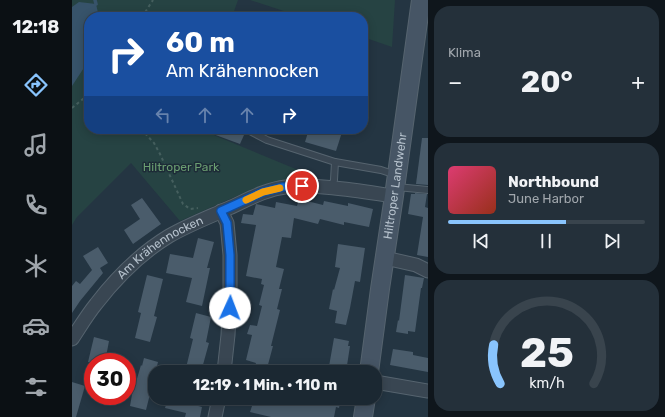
<!DOCTYPE html>
<html lang="de">
<head>
<meta charset="utf-8">
<style>
  body { margin:0; font-family:Rubik,sans-serif; background:#24303a; color:#f1f3f6; height:100vh; display:flex; flex-direction:column; font-size:15px; white-space:nowrap }
  * { box-sizing:border-box; margin:0 }
  p { font-size:13px; color:#a0a6ac }
  .icon { flex:none; width:22px; height:22px; fill:none; stroke:currentColor; stroke-width:2; stroke-linecap:round; stroke-linejoin:round }
  .map { position:relative; flex:1; overflow:hidden }
  .drawer { display:flex; flex-direction:column; gap:6px; padding:6px; background:#0f161c; width:237px }
  .drawer>* { flex:none }
  .top-card { position:absolute; left:12px; top:12px; width:284px; height:122px; border-radius:16px; box-shadow:0 2px 10px #0003,0 0 0 1px #39444d; background:#1a4fa0; color:#fff; overflow:hidden }
  .speed { position:absolute; left:12px; top:353px; display:flex; gap:8px; font-size:20px; font-weight:700; text-align:center }
  .speed>* { display:grid; place-content:center; width:52px; height:52px; border-radius:50%; background:#1b2832; box-shadow:0 2px 10px #0003,0 0 0 1px #39444d; line-height:1 }
  .speed .limit { border:6px solid #d22; background:#fff; color:#111 }
  .pin { position:absolute; display:grid; place-items:center; width:34px; height:34px; color:#fff; margin:-17px; border:2px solid #fff; border-radius:50%; box-shadow:0 1px 4px #0007 }
  .me { position:absolute; width:44px; margin:-22px; rotate:2deg; stroke-linejoin:round; filter:drop-shadow(0 0 3px #0008) }
  .turn { display:flex; align-items:center; gap:14px; height:84px; padding:0 16px; font-size:18px }
  .turn .icon { width:52px; height:52px; stroke-width:2.5 }
  .turn b { display:block; font-size:28px; line-height:34px }
  .lanes { display:flex; align-items:center; height:38px; padding:0 16px; background:#0003; justify-content:center; gap:20px; direction:ltr }
  .lanes .off { opacity:.35 }
  .big { font-size:30px; font-weight:700; line-height:1.1 }
  .drawer .widget { flex:1; display:flex; flex-direction:column; justify-content:center; gap:6px; min-width:0; padding:0 14px; border-radius:16px; background:#24303a }
  .drawer .dial { align-items:center; gap:0 }
  .dial svg { height:104px; overflow:visible; fill:none; stroke:#39444d; stroke-width:7; stroke-linecap:round; text-anchor:middle }
  .dial text { fill:#f1f3f6; stroke:none }
  .song { display:flex; align-items:center; gap:12px }
  .cover { width:48px; height:48px; border-radius:6px; background:linear-gradient(135deg,hsl(340 70% 55%),hsl(10 70% 35%)) }
  .played { height:4px; border-radius:2px; background:linear-gradient(90deg,#89c4fd 60%,#39444d 60%) }
  .keys { display:flex; justify-content:space-around; direction:ltr }
  .heat { display:flex; justify-content:space-between; align-items:center; font-size:22px; direction:ltr }
  .trip { position:absolute; left:76px; top:365px; width:234px; height:40px; border-radius:16px; background:#1b2832; box-shadow:0 2px 10px #0003,0 0 0 1px #39444d; font-weight:700; line-height:40px; text-align:center }
  main { display:flex; flex:1; min-height:0 }
  .menu { display:flex; flex-direction:column; width:72px; justify-content:space-around; align-items:center; background:#0b1014; color:#a0a6ac }
  .menu .icon { width:28px; height:28px }
  .menu .on { color:#89c4fd }
  .menu b { font-size:18px; color:#f1f3f6 }
  .map>svg:first-child { display:block }
</style>
</head>
<body>
<main>
<nav class="menu">
<b>12:18</b>
<svg class="icon on" aria-label="directions" viewBox="0 0 24 24"><path d="M12 3l9 9-9 9-9-9zM9 14v-3h6M13 9l2 2-2 2"/></svg>
<svg class="icon" aria-label="music" viewBox="0 0 24 24"><path d="M9 18V5l10-2v13"/><circle cx="6" cy="18" r="3"/><circle cx="16" cy="16" r="3"/></svg>
<svg class="icon" aria-label="phone" viewBox="0 0 24 24"><path d="M5 4h4l2 5-3 2q2 4 5 5l2-3 5 2v4C11 20 4 13 5 4z"/></svg>
<svg class="icon" aria-label="climate" viewBox="0 0 24 24"><path d="M12 3v18M4 7l16 10M4 17L20 7"/></svg>
<svg class="icon" aria-label="car" viewBox="0 0 24 24"><path d="M5 17H2v-5l4-1 3-4h7l3 4 3 1v5h-3M9 17h6M6 11h13"/><circle cx="7" cy="17" r="2"/><circle cx="17" cy="17" r="2"/></svg>
<svg class="icon" aria-label="filters" viewBox="0 0 24 24"><path d="M4 7h16M4 17h16"/><circle cx="9" cy="7" r="2"/><circle cx="15" cy="17" r="2"/></svg>
</nav>
<div class="map">
<svg width="356" height="417" viewBox="0 0 356 417">
  <rect width="100%" height="100%" fill="#243542"/>
  <g fill="#264343">
    <polygon points="0,0 166,0 160,17 17,17 17,129 127,129 243,177 244,180 207,181 183,188 108,221 59,163 5,217 0,225"/>
    <polygon points="178,0 323,0 320,47 291,37 291,17 230,17"/>
  </g>
  <polygon fill="#37536a" points="7,2 24,4 27,17 17,17 17,60 0,86 0,7"/>
  <g fill="none" stroke-linecap="round" stroke-linejoin="round">
    <polyline stroke="#37536a" stroke-width="3.5" points="23,0 24,4"/>
  </g>
  <g fill="#4a5c6b">
    <polygon points="131,129 157,129 172,135 168,144 130,130"/>
    <polygon points="237,129 271,129 264,151 233,142"/>
    <polygon points="350,138 356,138 356,185 344,184"/>
    <polygon points="343,193 355,194 353,207 356,208 356,257 345,255 351,217 336,214 339,194 343,194"/>
    <polygon points="70,198 89,224 61,244 52,230 68,219 59,205"/>
    <polygon points="227,199 251,205 252,201 276,206 276,203 301,209 297,227 272,222 272,225 248,219 246,224 222,218 219,238 210,237 204,267 212,269 207,289 210,289 205,309 208,310 199,346 201,346 194,372 181,372 184,363 174,360 180,335 175,334 178,325 185,326 190,306 187,305 192,285 189,284 190,279 174,276 184,225 169,223 171,214 181,215 184,204 203,208 204,202 225,206"/>
    <polygon points="126,238 142,242 135,268 138,268 130,306 114,302 120,278 94,273 98,254 121,258"/>
    <polygon points="266,244 293,248 288,282 283,281 278,308 274,325 263,323 265,311 257,309 261,289 262,290 268,268 263,267"/>
    <polygon points="26,247 36,263 28,268 31,273 8,301 0,313 0,286 4,281 8,284 20,270 11,256"/>
    <polygon points="75,275 91,279 82,316 85,317 78,342 63,338 69,313 66,312"/>
    <polygon points="333,275 352,278 350,288 349,288 343,332 336,331 336,334 324,332 326,320 327,321"/>
    <polygon points="124,313 139,317 134,342 137,343 129,372 113,372 121,339 118,338"/>
    <polygon points="22,337 37,341 33,362 16,362"/>
    <polygon points="262,338 277,341 276,346 278,346 274,372 256,372"/>
    <polygon points="321,349 341,352 341,355 356,358 356,372 318,365"/>
    <polygon points="72,358 86,362 74,410 58,406 61,389 62,389 69,365 70,366"/>
    <polygon points="0,382 13,386 4,417 0,417"/>
    <polygon points="96,398 130,407 128,417 113,417 114,413 93,408"/>
    <polygon points="184,398 269,398 267,408 264,407 262,417 199,417 178,412 182,400 183,401"/>
  </g>
  <g fill="none" stroke-linecap="round" stroke-linejoin="round">
    <g stroke="#56646f" stroke-width="8">
      <g id="lane">
        <polyline points="174,129 195,140 263,162 262,180 259,188"/>
        <polyline points="263,162 309,170 324,175"/>
        <polyline points="325,187 356,190"/>
      </g>
    </g>
    <g stroke="#56646f" stroke-width="15">
      <g id="street">
        <polyline points="149,211 155,223 158,255 158,295 156,335 152,372"/>
        <polyline points="313,258 344,265 356,271"/>
        <path id="s1" d="M 0,339 C 8,327 15,315 24,304 C 44,278 69,253 97,236 C 116,225 137,217 157,208 C 175,200 194,189 214,187 C 249,184 287,191 322,196"/>
        <polyline points="303,382 356,391"/>
        <polyline points="143,417 147,398"/>
      </g>
    </g>
    <g stroke="#56646f" stroke-width="20">
      <g id="secondary">
        <path id="s2" d="M 297,372 L 308,289 L 322,196 L 349,0"/>
        <polyline points="291,417 294,398"/>
      </g>
    </g>
    <g stroke="#455f5e" stroke-width="2" stroke-dasharray="3 3" stroke-linecap="butt">
      <polyline points="70,17 81,0"/>
      <polyline points="0,108 17,94"/>
      <polyline points="69,129 82,143 88,154 111,204 118,209 126,208"/>
    </g>
    <use href="#lane" stroke="#394652" stroke-width="6"/>
    <use href="#street" stroke="#394652" stroke-width="13"/>
    <use href="#secondary" stroke="#465565" stroke-width="18"/>
  </g>
  <g fill="none" stroke-linecap="round" stroke-linejoin="round">
    <g stroke="#114b97" stroke-width="10">
      <polyline id="route" points="158,308 158,255 155,223 149,211 191,192 211,187 230,186"/>
    </g>
    <use href="#route" stroke="#1a73e8" stroke-width="7"/>
    <polyline stroke="#f59e0b" stroke-width="7" points="174,200 191,192 208,188"/>
  </g>
  <g text-anchor="middle" dominant-baseline="central" stroke-width="3" stroke-linejoin="round" paint-order="stroke">
    <g font-size="12" fill="#6b9e71" stroke="#1d2b37">
      <text x="109" y="167">Hiltroper Park</text>
    </g>
    <g font-size="12" fill="#b5c1cc" stroke="#1d2b37">
      <text stroke="none"><textPath href="#s2" startOffset="188">Hiltroper Landwehr</textPath></text>
      <text stroke="none"><textPath href="#s1" startOffset="129">Am Krähennocken</textPath></text>
    </g>
  </g>
</svg>
<div class="speed"><div class="limit">30</div></div>
<div class="pin" style="left:230px;top:186px;background:#d93025"><svg class="icon" aria-label="arrive" viewBox="0 0 24 24"><path d="M6 21V4h12l-3 4 3 4H6"/></svg></div>
<svg class="me" style="left:158px;top:308px" viewBox="-20 -20 40 40"><circle r="19" fill="#fff"/><path d="M0-13L10 11 0 6-10 11z" fill="#1a73e8"/></svg>
<div class="trip">12:19 · 1 Min. · 110 m</div>
<div class="top-card">
<div class="turn"><svg class="icon" aria-label="right" viewBox="0 0 24 24"><path d="M7 20v-9h11M14 6l5 5-5 5"/></svg><div><b>60 m</b>Am Krähennocken</div></div>
<div class="lanes"><svg class="icon off" aria-label="left" viewBox="0 0 24 24"><path d="M17 20v-9H6M10 6l-5 5 5 5"/></svg><svg class="icon off" aria-label="ahead" viewBox="0 0 24 24"><path d="M12 20V5M6 11l6-6 6 6"/></svg><svg class="icon off" aria-label="ahead" viewBox="0 0 24 24"><path d="M12 20V5M6 11l6-6 6 6"/></svg><svg class="icon" aria-label="right" viewBox="0 0 24 24"><path d="M7 20v-9h11M14 6l5 5-5 5"/></svg></div>
</div>
</div>
<section class="drawer">
<div class="widget"><p>Klima</p>
<div class="heat"><a>−</a><b class="big">20°</b><a>+</a></div>
</div>
<div class="widget">
<div class="song"><i class="cover"></i><div><b>Northbound</b><p>June Harbor</p></div></div>
<div class="played"></div>
<div class="keys"><svg class="icon" aria-label="previous" viewBox="0 0 24 24"><path d="M18 5L8 12l10 7zM5 5v14"/></svg><svg class="icon" aria-label="pause" viewBox="0 0 24 24"><path d="M8 5v14M16 5v14"/></svg><svg class="icon" aria-label="next" viewBox="0 0 24 24"><path d="M6 5l10 7-10 7zM19 5v14"/></svg></div>
</div>
<div class="widget dial"><svg viewBox="0 0 100 80">
<path d="M14 69A42 42 0 1 1 86 69"/>
<path d="M14 69A42 42 0 0 1 9 39" stroke="#89c4fd"/>
<text x="50" y="56" font-size="32" font-weight="700">25</text>
<text x="50" y="72" font-size="11">km/h</text>
</svg></div>
</section>
</main>
</body>
</html>
